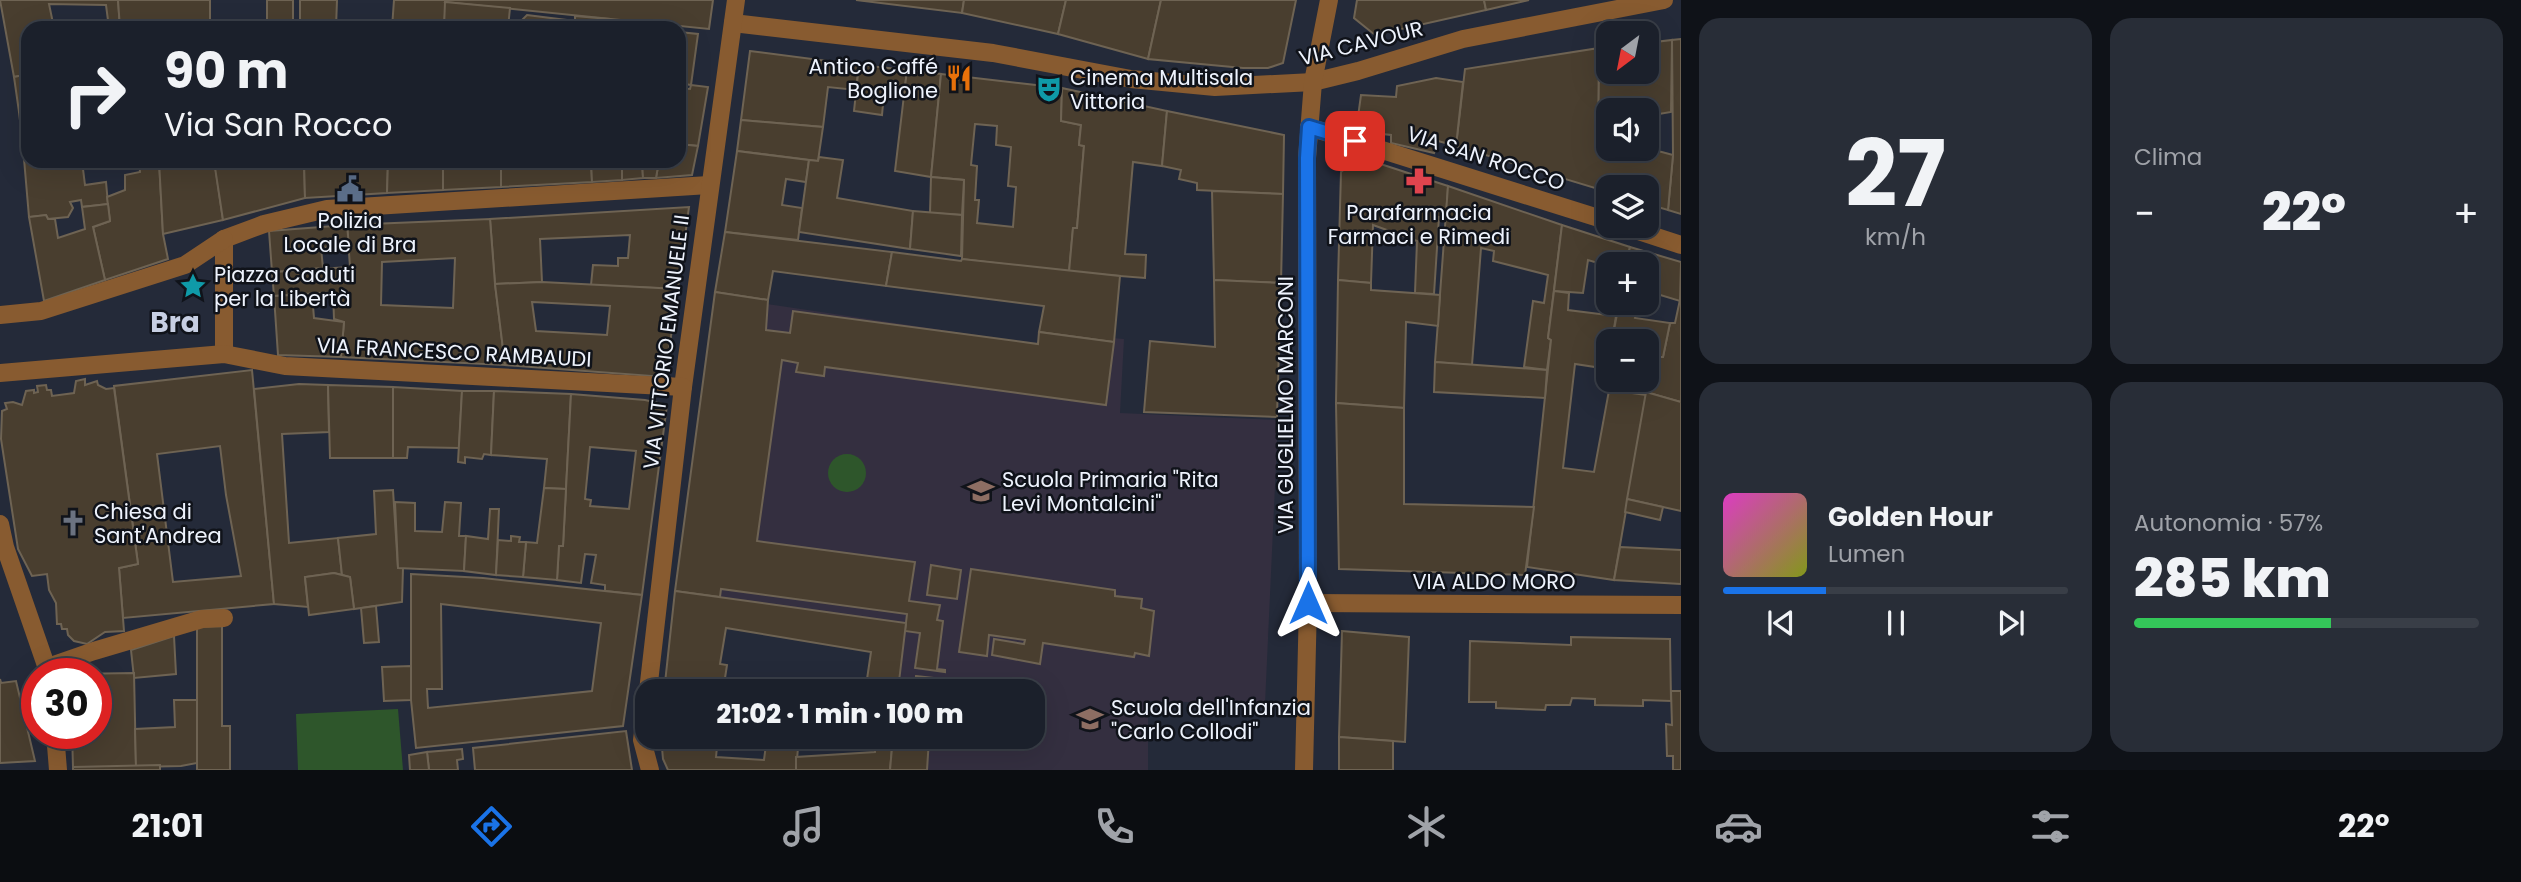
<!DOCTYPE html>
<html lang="it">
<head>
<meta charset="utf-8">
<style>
  body { margin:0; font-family:Poppins,sans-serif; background:#282d37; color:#f1f3f6; height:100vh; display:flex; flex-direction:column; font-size:26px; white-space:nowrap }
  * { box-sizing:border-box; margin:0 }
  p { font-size:23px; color:#a0a3a9 }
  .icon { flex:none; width:38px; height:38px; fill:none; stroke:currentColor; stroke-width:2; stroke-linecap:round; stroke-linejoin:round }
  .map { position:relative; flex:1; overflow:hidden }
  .drawer { display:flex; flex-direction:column; gap:18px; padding:18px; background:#0f1218; width:840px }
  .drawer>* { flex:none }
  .top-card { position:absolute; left:21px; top:21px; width:665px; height:147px; border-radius:21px; box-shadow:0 7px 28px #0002,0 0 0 2px #393e47; background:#1b202b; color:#f1f3f6; overflow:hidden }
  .needle { width:46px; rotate:212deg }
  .buttons { position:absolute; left:1596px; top:21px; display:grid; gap:14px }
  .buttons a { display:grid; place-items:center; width:63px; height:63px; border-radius:14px; background:#1b202b; box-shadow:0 7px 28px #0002,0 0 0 2px #393e47; font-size:35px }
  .speed { position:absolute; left:21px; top:658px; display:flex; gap:14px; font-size:35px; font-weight:700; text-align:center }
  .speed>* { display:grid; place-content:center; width:91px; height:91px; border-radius:50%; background:#1b202b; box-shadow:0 7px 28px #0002,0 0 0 2px #393e47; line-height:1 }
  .speed .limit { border:10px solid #d22; background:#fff; color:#111 }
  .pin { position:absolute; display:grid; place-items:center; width:60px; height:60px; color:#fff; margin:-30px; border-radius:14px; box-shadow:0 4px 10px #0006 }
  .me { position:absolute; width:77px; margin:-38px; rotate:0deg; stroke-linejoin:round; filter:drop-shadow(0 0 5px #0008) }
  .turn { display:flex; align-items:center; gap:24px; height:147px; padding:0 28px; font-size:32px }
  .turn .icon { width:91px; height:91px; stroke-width:2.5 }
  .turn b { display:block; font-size:49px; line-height:60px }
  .big { font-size:52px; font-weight:800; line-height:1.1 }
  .drawer .tile { flex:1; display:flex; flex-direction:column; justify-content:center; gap:10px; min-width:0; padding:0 24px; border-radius:21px; background:#282d37 }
  .drawer .dial { align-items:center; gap:0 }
  .dial b { font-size:91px; line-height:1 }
  .song { display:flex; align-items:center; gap:21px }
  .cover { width:84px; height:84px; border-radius:10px; background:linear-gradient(135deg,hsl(310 70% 55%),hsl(70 70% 35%)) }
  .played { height:7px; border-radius:4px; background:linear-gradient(90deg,#1a73e8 30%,#393e47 30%) }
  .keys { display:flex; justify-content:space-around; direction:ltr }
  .heat { display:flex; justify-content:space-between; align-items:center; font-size:38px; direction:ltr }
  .charge { height:10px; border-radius:5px; background:linear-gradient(90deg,#34c759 57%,#393e47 0) }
  .drawer .tiles { flex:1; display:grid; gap:18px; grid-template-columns:repeat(2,1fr) }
  .trip { position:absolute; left:635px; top:679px; width:410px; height:70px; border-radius:21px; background:#1b202b; box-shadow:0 7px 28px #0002,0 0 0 2px #393e47; font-weight:800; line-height:70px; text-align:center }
  .tab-bar { display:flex; height:112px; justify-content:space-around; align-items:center; background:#0b0d11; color:#a0a3a9 }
  .tab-bar .icon { width:49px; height:49px }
  .tab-bar .active { color:#1a73e8 }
  .tab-bar b { font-size:32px; color:#f1f3f6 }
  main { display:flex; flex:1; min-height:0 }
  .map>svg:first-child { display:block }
</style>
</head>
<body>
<main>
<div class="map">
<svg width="1681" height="770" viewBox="0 0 1681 770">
  <rect width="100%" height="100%" fill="#242a39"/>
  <polygon fill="#342f40" points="714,296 1037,344 1039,332 1124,339 1120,413 1278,420 1265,704 1148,701 1148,770 890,770 893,737 1032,737 1032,691 899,691 906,623 675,591"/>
  <g fill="#2e562b">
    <circle cx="847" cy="473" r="19"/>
    <polygon points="398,709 403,770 298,770 296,714"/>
  </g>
  <g fill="#493e2f" stroke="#6e6353" stroke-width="2" fill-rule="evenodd">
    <polygon points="0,0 118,0 120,28 109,28 106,5 49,4 54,28 28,28 28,74 14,77"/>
    <polygon points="118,0 210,0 210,28 120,28"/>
    <polygon points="267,0 293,0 293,28 251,28 251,23 267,24"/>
    <polygon points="300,0 337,0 336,28 300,28"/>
    <polygon points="394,0 446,0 444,28 392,28"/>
    <polygon points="446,0 713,0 709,29 445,2"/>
    <polygon points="856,0 964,0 962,13"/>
    <polygon points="964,0 1066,0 1058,34 962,13"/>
    <polygon points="1066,0 1161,0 1148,59 1058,34"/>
    <polygon points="1161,0 1296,0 1283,63 1268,68 1243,68 1148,59"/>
    <polygon points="1357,0 1484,0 1486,10 1375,35 1354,18"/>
    <polygon points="1484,0 1529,0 1486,10"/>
    <polygon points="445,2 510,8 508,28 444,28"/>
    <polygon points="527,15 575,21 575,16 609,19 608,24 645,28 514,28"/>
    <polygon points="679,32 698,34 691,85 679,83"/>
    <polygon points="1681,39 1681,214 1668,210 1673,155 1672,40"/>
    <polygon points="1672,40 1671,112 1647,116 1647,110 1608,110 1608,118 1598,119 1599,48 1608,47 1608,72 1647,72 1647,43"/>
    <polygon points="1599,48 1598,140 1608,141 1608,149 1647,148 1673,155 1668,210 1647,204 1647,187 1608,187 1608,192 1456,146 1465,69"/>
    <polygon points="750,51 859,65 856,90 828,87 823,127 741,120"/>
    <polygon points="859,65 907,70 904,95 884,93 882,115 854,111"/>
    <polygon points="907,70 941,74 931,177 895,171"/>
    <polygon points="28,74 28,111 19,112 14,77"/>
    <path d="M 941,74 L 1062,88 L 1061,121 L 1081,125 L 1079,145 L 1084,146 L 1077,228 L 1073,228 L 1069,272 L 962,259 L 964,180 L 931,177 ZM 975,124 L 997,126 L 996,145 L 1011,147 L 1008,186 L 1016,187 L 1013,227 L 977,223 L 979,200 L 975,200 L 977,166 L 971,165 Z"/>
    <polygon points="1436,78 1463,82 1456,146 1438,141 1434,153 1391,143 1391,135 1356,131 1361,95 1396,97 1397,86"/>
    <polygon points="691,85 708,87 698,146 679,144 679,88 690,89"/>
    <polygon points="1062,88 1167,111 1162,166 1133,162 1125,254 1146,255 1145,278 1069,272 1073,228 1077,228 1084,146 1079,145 1081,125 1061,121"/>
    <polygon points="28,111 28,146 23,147 19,112"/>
    <polygon points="1167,111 1284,135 1283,194 1197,190 1197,183 1179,179 1181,170 1162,166"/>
    <polygon points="741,120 823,127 818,161 737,151"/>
    <polygon points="679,144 698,146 692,175 656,178 659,161 679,161"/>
    <polygon points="28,146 28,161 82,161 85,185 106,182 108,204 82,207 81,200 70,202 73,208 68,217 48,219 46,215 29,217 23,147"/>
    <polygon points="737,151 809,160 806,182 786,179 782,205 802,208 798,240 725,232"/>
    <polygon points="819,157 843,160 837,198 913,211 910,249 799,232 809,160 818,161"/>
    <polygon points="1359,157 1448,186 1446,218 1439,217 1434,294 1415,293 1417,241 1373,225 1371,283 1338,280 1341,172"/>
    <polygon points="139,161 159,161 163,234 168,259 105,280 93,227 110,221 107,197 125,190 125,175 140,172"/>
    <polygon points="159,161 196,161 196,168 215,165 223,220 163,234"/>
    <polygon points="214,161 304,162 305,198 223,220"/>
    <polygon points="304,161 388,161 387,193 305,198"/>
    <polygon points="388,161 443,161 443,190 387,193"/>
    <polygon points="443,161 501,161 501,187 443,190"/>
    <polygon points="501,161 591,161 592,182 501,187"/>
    <polygon points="591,161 622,161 622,180 592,182"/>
    <polygon points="622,161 642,161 643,178 622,180"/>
    <polygon points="642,161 659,161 656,178 643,178"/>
    <polygon points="931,177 964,180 962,215 930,213"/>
    <polygon points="1448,186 1562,225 1548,338 1551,340 1547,370 1524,367 1533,301 1544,303 1548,275 1493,261 1494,251 1481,248 1472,365 1435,362"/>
    <polygon points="1212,191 1283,194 1281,283 1214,280"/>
    <polygon points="108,204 110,221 93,227 105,280 44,301 29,217 46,215 48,219 55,219 58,238 85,229 82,207"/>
    <polygon points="689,207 678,289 591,285 593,265 618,266 618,258 628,258 630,235 540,239 542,282 495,284 490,219"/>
    <polygon points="913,211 962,215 961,256 910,249"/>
    <path d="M 490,219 L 495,284 L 505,365 L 341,357 L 344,322 L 334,319 L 333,292 L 274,296 L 272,272 L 350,267 L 347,225 ZM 455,258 L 453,308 L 381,305 L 382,262 Z"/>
    <polygon points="347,225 349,246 321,248 323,268 272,272 269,231"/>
    <polygon points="1562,225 1630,247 1626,264 1608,266 1588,260 1583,293 1554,291"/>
    <polygon points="725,232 892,252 886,286 773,271 768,300 715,292"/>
    <polygon points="1630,247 1681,262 1680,301 1647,291 1647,264 1626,264"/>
    <polygon points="892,252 961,261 962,259 1120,276 1114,342 1039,332 1044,306 886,286"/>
    <polygon points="1214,280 1281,283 1277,417 1144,412 1150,341 1215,347"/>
    <polygon points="1338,280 1371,283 1371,290 1440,295 1438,326 1406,322 1404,408 1336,403"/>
    <path d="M 542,282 L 678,289 L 665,377 L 505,365 L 495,284 ZM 532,302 L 610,306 L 607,335 L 536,331 Z"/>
    <polygon points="1554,291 1569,293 1568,310 1616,316 1612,341 1608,341 1608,369 1575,364 1563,468 1594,472 1610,385 1618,386 1617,391 1646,395 1614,580 1527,567 1551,340 1548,338"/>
    <polygon points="715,292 768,300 766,330 790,333 793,311 1038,344 1039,332 1114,342 1106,405 825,367 824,376 796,372 798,363 782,360 757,541 915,562 909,601 940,605 937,620 943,621 937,669 945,670 945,672 915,668 920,633 905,631 907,614 721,589 720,597 675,591"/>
    <polygon points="312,294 314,318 344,322 341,357 278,355 274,296"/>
    <polygon points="1681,295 1681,402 1649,393 1658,357 1663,357 1670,323 1675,323"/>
    <polygon points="1619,303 1638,303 1635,318 1670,323 1663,357 1658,357 1653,376 1647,375 1647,341 1612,341"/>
    <polygon points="1435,362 1547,370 1545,398 1434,392"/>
    <path d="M 252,370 L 274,604 L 123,618 L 119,568 L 138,564 L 114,386 ZM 220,446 L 226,495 L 241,576 L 173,582 L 157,454 Z"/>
    <polygon points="85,379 85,385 97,381 98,385 106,389 114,388 138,564 119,568 124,631 105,632 87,644 74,641 68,635 67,629 62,629 61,624 57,624 56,603 49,590 47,574 32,576 18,549 1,439 2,411 7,409 5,403 13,402 22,405 26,391 34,390 34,393 38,392 37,386 46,385 47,390 51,390 52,396 74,393 76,381"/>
    <polygon points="299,384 328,385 329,432 282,434 289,543 338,538 342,575 334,573 305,577 308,607 274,604 254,389"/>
    <polygon points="328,385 393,387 393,458 330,458"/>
    <polygon points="393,387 462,391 459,448 408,447 407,458 393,458"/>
    <polygon points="462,391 494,391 491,455 484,454 482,459 465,457 465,463 458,462"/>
    <polygon points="494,391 571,394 566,489 544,488 547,459 491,455"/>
    <polygon points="1646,392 1681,402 1681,511 1627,499"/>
    <path d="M 571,394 L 645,400 L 667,405 L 642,595 L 605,591 L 605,585 L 591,583 L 596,555 L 585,554 L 581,583 L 557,580 L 559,546 L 563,546 ZM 590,447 L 636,451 L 629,509 L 590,506 L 591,500 L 585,499 Z"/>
    <polygon points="1336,403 1404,408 1404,504 1534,507 1525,575 1339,569"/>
    <polygon points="544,488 566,489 563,546 559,546 557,580 523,577 526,542 537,543"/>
    <polygon points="393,490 398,568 403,568 402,602 354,609 350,577 342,575 338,538 376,534 374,491"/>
    <polygon points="1627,499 1663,507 1660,520 1625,512"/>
    <polygon points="395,502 415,503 415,531 442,532 445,502 461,503 459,536 466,536 464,571 398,568"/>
    <polygon points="490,509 499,509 496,575 464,571 466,536 488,539"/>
    <polygon points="511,536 520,537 519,542 526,542 523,577 496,575 498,540 511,541"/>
    <polygon points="1620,547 1681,550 1681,584 1614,580"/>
    <polygon points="931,565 961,570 957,599 927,595"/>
    <polygon points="971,569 1115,590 1115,596 1142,599 1141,608 1154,611 1149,656 1135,653 1134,657 1043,643 1040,664 992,655 994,639 1024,644 1025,640 989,635 987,656 959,652"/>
    <polygon points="334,573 350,577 354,609 309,615 305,577"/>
    <path d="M 411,574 L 483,578 L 642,595 L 623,726 L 416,748 L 411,700 ZM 441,604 L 601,623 L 592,691 L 428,708 L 427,689 L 442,689 Z"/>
    <polygon points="675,591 906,623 898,690 866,686 871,652 726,628 720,664 727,665 723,691 665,683"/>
    <polygon points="376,606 379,642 364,643 361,608"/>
    <polygon points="222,626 222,726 230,726 230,770 197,770 197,627"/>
    <polygon points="1342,631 1409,637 1405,742 1339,737"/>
    <polygon points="174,636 176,674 134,678 131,650"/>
    <polygon points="1571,637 1670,639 1671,701 1643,700 1643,706 1595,705 1595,699 1572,698 1570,705 1546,705 1545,710 1496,708 1496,702 1469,702 1470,641 1571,645"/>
    <polygon points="411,666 411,700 384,701 382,667"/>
    <polygon points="134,673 136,767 73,767 72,733 96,733 96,674 71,674"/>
    <polygon points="916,676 951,680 951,691 915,691"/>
    <polygon points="0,679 1,683 16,681 35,761 0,763"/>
    <polygon points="665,683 718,691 664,691"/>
    <polygon points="1671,691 1681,691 1681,770 1673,770 1673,756 1667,756 1666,724 1672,725"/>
    <polygon points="174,700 197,700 197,763 181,766 136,767 135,729 175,727"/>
    <polygon points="626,731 632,770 475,770 473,748"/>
    <polygon points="661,737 718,737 716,757 764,760 767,737 799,737 796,770 668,770 663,759"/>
    <polygon points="876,737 893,737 890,770 796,770 796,757 875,752"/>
    <polygon points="893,737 936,737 936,739 929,739 927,770 890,770"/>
    <polygon points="1339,737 1393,741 1393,770 1339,770"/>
    <polygon points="462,749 463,759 457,760 458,770 429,770 427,752"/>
    <polygon points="427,752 429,770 410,770 409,755"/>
    <polygon points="160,765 160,770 73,770 73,767"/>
  </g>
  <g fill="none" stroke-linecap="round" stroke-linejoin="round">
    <polyline stroke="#885b30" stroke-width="18" points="48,667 94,651 202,619 224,618"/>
    <g stroke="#885b30" stroke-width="18">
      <polyline points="733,23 993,53 1131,79 1215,87 1313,82 1358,71 1463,39 1664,0"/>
      <polyline points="224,239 264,224 327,209 709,185"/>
      <polyline points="683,387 736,0"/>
    </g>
    <g stroke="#885b30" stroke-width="18">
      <polyline points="1309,127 1608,221"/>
      <polyline points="1623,226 1681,245"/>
      <polyline points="224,239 224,354"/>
      <polyline points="0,315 41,311 185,265 224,239"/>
      <polyline points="0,373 224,354 285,366 683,387 648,691"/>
      <polyline points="0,524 5,547 49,674"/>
      <polyline points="1308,603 1681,605"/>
      <polyline points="648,694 642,740 650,770"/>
      <polyline points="55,733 58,770"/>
      <polyline points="1304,770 1308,603 1307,158 1313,82 1329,0"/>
    </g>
  </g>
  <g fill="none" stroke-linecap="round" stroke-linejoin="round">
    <g stroke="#114b97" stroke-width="18">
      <polyline id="route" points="1308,603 1307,158 1309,127 1355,141"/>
    </g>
    <use href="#route" stroke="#1a73e8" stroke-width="12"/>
  </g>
  <defs>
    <g id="restaurant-bare" transform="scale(2.1)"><path d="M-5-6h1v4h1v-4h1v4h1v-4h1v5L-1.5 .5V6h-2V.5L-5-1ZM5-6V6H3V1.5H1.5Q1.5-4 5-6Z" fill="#e8710a" stroke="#10131a" stroke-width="2.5" paint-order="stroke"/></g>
    <g id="theatre-bare" transform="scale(2.1)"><path d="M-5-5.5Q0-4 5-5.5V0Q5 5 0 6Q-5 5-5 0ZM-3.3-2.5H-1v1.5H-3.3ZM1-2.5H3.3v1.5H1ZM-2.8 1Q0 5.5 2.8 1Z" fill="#0f9aa8" stroke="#10131a" stroke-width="2.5" paint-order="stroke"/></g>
    <g id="pharmacy-bare" transform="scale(2.1)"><path d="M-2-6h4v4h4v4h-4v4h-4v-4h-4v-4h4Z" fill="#e0444e" stroke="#10131a" stroke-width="2.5" paint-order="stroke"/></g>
    <g id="civic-bare" transform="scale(2.1)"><path d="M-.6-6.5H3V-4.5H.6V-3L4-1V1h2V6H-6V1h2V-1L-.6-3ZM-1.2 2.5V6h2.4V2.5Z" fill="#5c6f8a" stroke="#10131a" stroke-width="2.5" paint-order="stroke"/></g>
    <g id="sight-bare" transform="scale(2.1)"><path d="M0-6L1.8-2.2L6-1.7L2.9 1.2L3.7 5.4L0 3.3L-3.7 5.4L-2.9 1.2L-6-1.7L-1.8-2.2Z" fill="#0f9aa8" stroke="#10131a" stroke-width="2.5" paint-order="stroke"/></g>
    <g id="school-bare" transform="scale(2.1)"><path d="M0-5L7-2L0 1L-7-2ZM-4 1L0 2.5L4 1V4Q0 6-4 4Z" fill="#8d6e63" stroke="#10131a" stroke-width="2.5" paint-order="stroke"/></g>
    <g id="church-bare" transform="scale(2.1)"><path d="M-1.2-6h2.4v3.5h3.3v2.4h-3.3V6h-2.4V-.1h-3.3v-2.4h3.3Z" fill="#6b7280" stroke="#10131a" stroke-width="2.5" paint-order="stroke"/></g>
  </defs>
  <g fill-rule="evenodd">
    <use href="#restaurant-bare" x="959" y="78"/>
    <use href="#theatre-bare" x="1049" y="89"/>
    <use href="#pharmacy-bare" x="1419" y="181"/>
    <use href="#civic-bare" x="350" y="189"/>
    <use href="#sight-bare" x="193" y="286"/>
    <use href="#school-bare" x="981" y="491"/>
    <use href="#church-bare" x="73" y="523"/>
    <use href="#school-bare" x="1090" y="719"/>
  </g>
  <g text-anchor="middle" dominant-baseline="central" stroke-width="5" stroke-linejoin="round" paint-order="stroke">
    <g font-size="21" fill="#eef3fd" stroke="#10131a">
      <text transform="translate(1361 43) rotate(-14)">VIA CAVOUR</text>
      <text transform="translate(1486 158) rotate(18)">VIA SAN ROCCO</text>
      <text transform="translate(666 342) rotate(-83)">VIA VITTORIO EMANUELE II</text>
      <text transform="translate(454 352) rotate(3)">VIA FRANCESCO RAMBAUDI</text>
      <text transform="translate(1285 405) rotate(-90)">VIA GUGLIELMO MARCONI</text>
      <text x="1494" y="581">VIA ALDO MORO</text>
    </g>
    <g font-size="21" fill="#eef3fd" stroke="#10131a" text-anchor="start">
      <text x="938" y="66" text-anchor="end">Antico Caffé<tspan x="938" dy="24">Boglione</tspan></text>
      <text x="1070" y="77">Cinema Multisala<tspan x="1070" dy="24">Vittoria</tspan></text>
      <text x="1419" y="212" text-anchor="middle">Parafarmacia<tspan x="1419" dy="24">Farmaci e Rimedi</tspan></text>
      <text x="350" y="220" text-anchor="middle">Polizia<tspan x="350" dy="24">Locale di Bra</tspan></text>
      <text x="214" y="274">Piazza Caduti<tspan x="214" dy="24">per la Libertà</tspan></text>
      <text x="1002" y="479">Scuola Primaria "Rita<tspan x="1002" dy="24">Levi Montalcini"</tspan></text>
      <text x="94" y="511">Chiesa di<tspan x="94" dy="24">Sant'Andrea</tspan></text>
      <text x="1111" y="707">Scuola dell'Infanzia<tspan x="1111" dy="24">"Carlo Collodi"</tspan></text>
    </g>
    <g font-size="28" font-weight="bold" fill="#c7cfe3" stroke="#10131a">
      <text x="175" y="322">Bra</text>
    </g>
  </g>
</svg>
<div class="buttons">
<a><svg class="needle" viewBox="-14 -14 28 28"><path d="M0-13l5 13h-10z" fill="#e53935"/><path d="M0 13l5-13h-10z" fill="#a0a3a9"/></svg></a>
<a><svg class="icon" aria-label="sound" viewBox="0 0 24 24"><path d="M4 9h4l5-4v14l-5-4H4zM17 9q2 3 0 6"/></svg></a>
<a><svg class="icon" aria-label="layers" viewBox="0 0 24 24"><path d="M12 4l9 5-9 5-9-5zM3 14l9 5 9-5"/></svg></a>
<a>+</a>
<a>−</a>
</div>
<div class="speed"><div class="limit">30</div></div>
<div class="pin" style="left:1355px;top:141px;background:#d93025"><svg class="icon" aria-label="arrive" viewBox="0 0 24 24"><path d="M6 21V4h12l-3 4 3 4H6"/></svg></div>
<svg class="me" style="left:1308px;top:603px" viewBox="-20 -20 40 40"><path d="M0-17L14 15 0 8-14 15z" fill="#1a73e8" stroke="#fff" stroke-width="4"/></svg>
<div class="trip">21:02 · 1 min · 100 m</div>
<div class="top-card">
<div class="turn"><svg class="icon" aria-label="right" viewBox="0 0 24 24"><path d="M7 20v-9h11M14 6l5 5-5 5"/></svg><div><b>90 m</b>Via San Rocco</div></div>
</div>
</div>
<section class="drawer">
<div class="tiles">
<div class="tile dial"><b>27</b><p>km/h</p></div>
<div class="tile"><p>Clima</p>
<div class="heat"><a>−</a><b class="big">22°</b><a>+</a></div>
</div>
<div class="tile">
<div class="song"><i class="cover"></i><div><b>Golden Hour</b><p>Lumen</p></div></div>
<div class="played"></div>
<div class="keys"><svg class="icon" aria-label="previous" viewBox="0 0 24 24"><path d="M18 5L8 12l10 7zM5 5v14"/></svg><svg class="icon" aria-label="pause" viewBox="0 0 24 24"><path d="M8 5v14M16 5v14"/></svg><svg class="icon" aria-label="next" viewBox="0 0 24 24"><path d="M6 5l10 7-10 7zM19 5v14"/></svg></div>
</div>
<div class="tile"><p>Autonomia · 57%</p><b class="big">285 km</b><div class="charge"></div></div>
</div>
</section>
</main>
<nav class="tab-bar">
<b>21:01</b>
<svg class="icon active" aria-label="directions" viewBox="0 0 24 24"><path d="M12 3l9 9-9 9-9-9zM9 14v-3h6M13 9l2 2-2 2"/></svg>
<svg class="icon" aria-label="music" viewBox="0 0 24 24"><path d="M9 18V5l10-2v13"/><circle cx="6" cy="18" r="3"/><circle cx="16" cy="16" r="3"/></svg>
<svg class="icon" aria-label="phone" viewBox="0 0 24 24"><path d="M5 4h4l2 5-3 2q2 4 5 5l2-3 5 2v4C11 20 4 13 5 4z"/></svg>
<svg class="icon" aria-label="climate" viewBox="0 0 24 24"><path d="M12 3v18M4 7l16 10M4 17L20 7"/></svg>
<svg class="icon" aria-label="car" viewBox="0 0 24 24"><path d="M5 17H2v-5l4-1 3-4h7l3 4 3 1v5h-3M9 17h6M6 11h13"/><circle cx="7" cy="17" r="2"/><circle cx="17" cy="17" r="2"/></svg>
<svg class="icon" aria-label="filters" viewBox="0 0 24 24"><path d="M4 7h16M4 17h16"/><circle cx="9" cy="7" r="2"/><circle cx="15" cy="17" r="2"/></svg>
<b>22°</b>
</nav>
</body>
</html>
